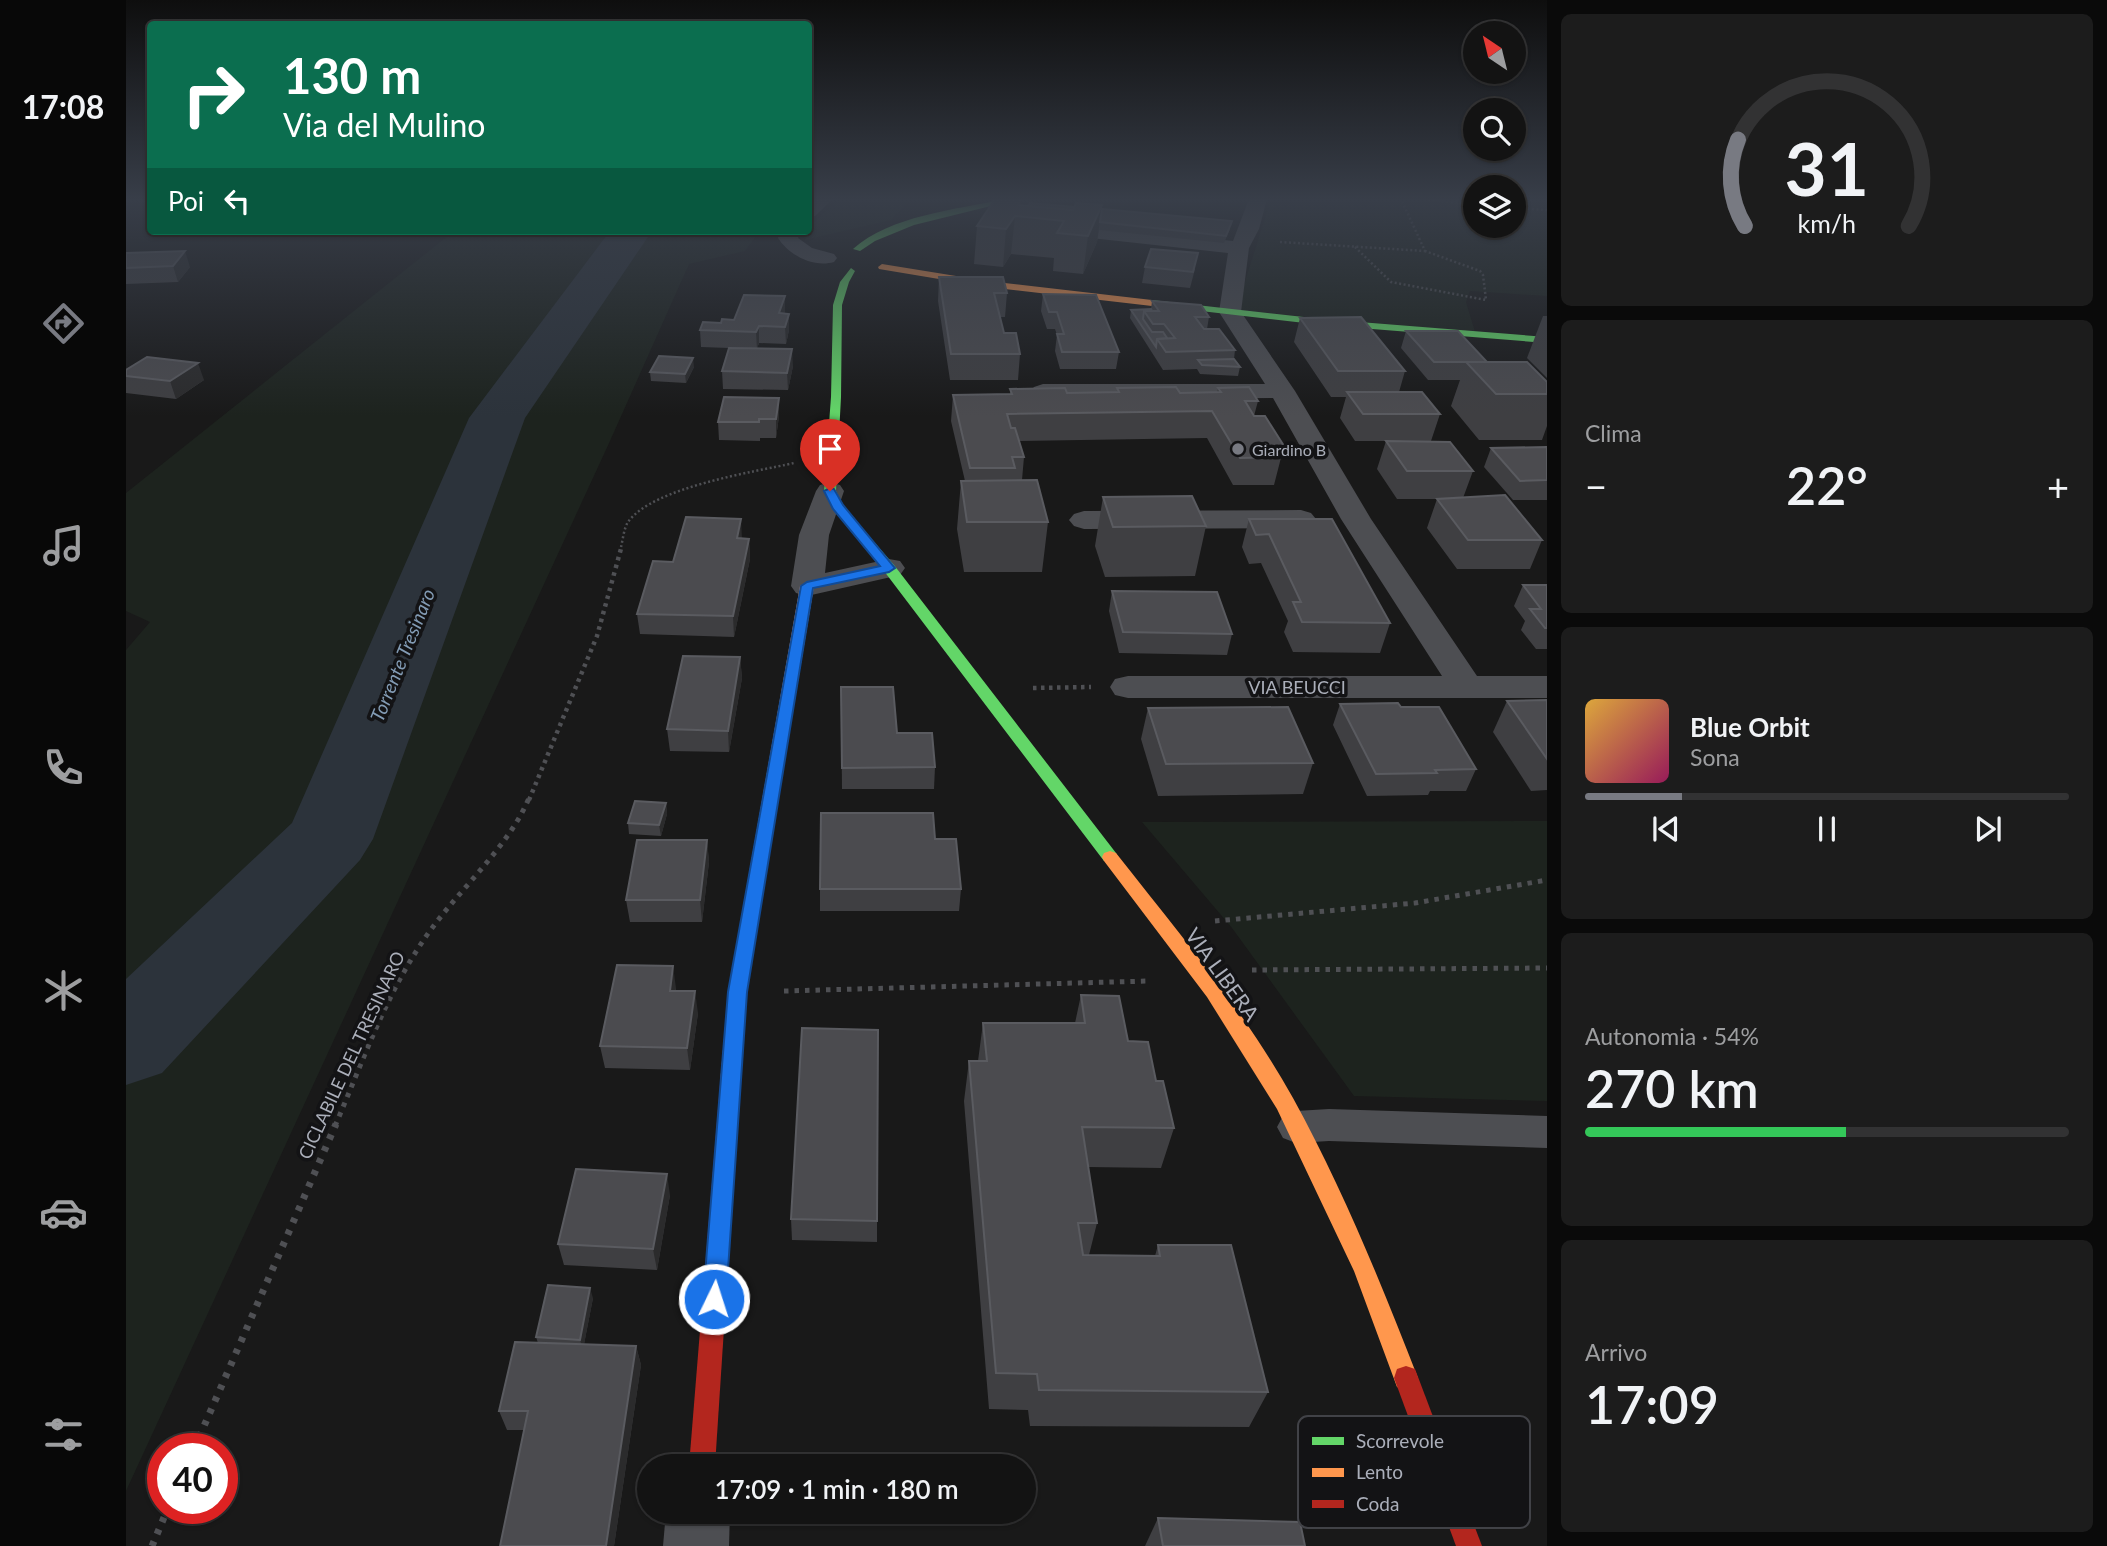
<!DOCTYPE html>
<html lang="it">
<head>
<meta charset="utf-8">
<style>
  body { margin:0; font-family:Lato,sans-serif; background:#1c1c1c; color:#f1f3f6; height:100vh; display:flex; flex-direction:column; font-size:26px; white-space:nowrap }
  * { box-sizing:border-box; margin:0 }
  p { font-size:23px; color:#9d9ea0 }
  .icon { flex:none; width:38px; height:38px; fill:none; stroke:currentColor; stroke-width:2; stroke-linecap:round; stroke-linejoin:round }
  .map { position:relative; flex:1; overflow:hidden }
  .side { display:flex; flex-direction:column; gap:14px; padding:14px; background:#0a0a0a; width:560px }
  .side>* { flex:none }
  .hud { position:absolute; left:21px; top:21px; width:665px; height:214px; border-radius:7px; box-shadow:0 2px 5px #0004,0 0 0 2px #323233; background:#0b6e4f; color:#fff; overflow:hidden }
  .needle { width:46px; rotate:325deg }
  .tools { position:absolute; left:1337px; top:21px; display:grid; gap:14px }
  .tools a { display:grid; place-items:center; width:63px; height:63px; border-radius:50%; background:#131313; box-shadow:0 2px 5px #0004,0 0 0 2px #323233; font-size:35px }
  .speed { position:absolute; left:21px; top:1433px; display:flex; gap:14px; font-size:35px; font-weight:700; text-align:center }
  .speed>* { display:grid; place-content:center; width:91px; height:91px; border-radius:50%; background:#131313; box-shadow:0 2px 5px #0004,0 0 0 2px #323233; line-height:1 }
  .speed .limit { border:10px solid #d22; background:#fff; color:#111 }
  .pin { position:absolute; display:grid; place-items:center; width:60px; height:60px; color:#fff; margin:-72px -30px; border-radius:50% 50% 50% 0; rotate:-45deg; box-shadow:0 0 7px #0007 }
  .pin .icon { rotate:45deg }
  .me { position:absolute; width:77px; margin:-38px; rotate:4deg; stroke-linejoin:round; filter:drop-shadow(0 0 5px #0008) }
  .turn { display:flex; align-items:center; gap:24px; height:147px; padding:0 21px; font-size:32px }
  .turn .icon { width:91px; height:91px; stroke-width:2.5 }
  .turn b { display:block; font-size:49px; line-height:60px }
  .then { display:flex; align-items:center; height:66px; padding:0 21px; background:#0003; gap:14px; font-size:26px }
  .big { font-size:52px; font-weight:600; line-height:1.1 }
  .side .tile { flex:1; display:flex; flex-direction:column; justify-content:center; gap:10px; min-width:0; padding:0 24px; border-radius:10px; background:#1c1c1c }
  .side .dial { align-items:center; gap:0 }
  .dial svg { height:182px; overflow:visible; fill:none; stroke:#323233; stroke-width:7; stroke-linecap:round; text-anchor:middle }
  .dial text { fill:#f1f3f6; stroke:none }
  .song { display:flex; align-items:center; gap:21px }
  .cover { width:84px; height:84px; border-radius:10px; background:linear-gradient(135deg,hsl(40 70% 55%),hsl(330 70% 35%)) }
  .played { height:7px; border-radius:4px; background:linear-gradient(90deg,#787a82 20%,#323233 20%) }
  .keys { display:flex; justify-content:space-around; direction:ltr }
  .heat { display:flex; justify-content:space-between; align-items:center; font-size:38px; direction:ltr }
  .charge { height:10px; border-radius:5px; background:linear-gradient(90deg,#34c759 54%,#323233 0) }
  .trip { position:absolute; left:511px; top:1454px; width:399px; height:70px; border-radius:35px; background:#131313; box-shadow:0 2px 5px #0004,0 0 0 2px #323233; font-weight:600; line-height:70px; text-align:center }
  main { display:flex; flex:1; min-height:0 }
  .tabs { display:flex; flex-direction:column; width:126px; justify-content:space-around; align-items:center; background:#080808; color:#9d9ea0 }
  .tabs .icon { width:49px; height:49px }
  .tabs .current { color:#787a82 }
  .tabs b { font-size:32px; color:#f1f3f6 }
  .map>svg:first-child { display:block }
</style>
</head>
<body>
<main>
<nav class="tabs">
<b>17:08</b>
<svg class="icon current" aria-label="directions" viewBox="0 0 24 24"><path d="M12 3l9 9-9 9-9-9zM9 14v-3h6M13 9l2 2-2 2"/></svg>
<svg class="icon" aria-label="music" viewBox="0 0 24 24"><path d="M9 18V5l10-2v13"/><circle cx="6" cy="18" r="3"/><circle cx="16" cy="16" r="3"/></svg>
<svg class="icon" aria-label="phone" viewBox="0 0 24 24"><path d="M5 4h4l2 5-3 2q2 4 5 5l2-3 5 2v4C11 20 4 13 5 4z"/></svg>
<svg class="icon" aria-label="climate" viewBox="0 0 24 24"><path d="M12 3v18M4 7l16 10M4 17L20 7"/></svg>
<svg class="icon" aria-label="car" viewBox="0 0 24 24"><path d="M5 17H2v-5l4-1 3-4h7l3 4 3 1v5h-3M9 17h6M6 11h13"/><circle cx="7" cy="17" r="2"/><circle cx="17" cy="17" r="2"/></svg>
<svg class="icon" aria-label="filters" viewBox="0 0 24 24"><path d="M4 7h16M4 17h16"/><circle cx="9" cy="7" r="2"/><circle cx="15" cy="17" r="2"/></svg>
</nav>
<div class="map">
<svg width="1421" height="1546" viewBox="0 0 1421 1546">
  <rect width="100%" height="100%" fill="#191919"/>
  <g fill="#1d231e">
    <polygon points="713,199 785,199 765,220 679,240 683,227"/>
    <polygon points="1145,199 1349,199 1349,226 1388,226 1388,199 1417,199 1421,203 1421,296 1344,291 1340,302 1349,332 1110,310"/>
    <polygon points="328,231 634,231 619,251 563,264 484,441 0,1491 0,650 24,622 0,611 0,493"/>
    <polygon points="1421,821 1421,1101 1228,1096 1106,928 1016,822"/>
  </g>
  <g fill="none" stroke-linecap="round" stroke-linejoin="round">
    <polygon fill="#2c333b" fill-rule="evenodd" points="484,231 526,231 399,418 247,839 234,860 36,1073 0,1085 0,979 166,823 343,418"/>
    <g stroke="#4f5054" stroke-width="2.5" stroke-dasharray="2 2.5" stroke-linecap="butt">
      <polyline points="1289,199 1349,204"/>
      <polyline points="1388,208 1421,210"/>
      <polyline points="1154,242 1299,251 1275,199"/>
      <polyline points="1229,247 1265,282 1360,300 1357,275 1354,271 1299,251"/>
      <path d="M 495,547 C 497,539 498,528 502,522 C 527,487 628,472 668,463"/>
    </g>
    <g stroke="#4f5054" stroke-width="4.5" stroke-dasharray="3.5 4.5" stroke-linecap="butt">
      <polyline points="907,688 965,687"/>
      <polyline points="403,800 471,636 496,545"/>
    </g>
    <g stroke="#4f5054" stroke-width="5" stroke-dasharray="4.5 6" stroke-linecap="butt">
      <polyline points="1089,921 1289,903 1421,880"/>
      <polyline points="1126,970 1421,968"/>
      <polyline points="658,991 1023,981"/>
      <path d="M 209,1126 C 235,1066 257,1002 293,947 C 324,897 381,851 403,798"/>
    </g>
    <g stroke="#4f5054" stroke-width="7" stroke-dasharray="5 8" stroke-linecap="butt">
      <polyline points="68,1449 210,1124"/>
      <polyline points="26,1546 42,1508"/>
    </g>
    <polygon fill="#4d4e52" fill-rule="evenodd" points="1203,1109 1421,1116 1421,1148 1203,1141 1170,1143 1157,1138 1151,1127 1157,1116 1170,1111"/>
    <g fill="#4d4e52" fill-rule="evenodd">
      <polygon points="686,199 707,199 689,216 682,217 682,202"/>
      <polygon points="1123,199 1141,199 1133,229 1123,248 1115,312 1169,391 1245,519 1351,676 1421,676 1421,698 1002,698 989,695 984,687 989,679 1002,676 1316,676 1215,519 1147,398 917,400 908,397 904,392 908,387 917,384 1139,384 1093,312 1102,253 919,233 909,227 919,221 1107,241"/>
      <path d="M 655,231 L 675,231 L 672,238 L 686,248 L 708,254 L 711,258 L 708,262 C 687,268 663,255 652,238 Z"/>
      <polygon points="704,482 714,485 718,491 703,535 699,573 763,559 774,561 779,568 774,575 681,596 670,593 665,586 673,535 690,491 694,485"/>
      <polygon points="1175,510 1185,513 1190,519 1185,525 1175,528 958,529 948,526 943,520 948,514 958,511"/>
      <polygon points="540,1512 604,1512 603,1546 537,1546"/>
    </g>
    <g fill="#63d668" fill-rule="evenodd">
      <path d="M 878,199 L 893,199 L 788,225 L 749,241 L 734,251 L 727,249 C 765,215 830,210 878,199 Z"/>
      <polygon points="725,268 729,271 723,282 716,305 715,397 710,491 717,506 768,565 990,853 992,857 990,861 978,861 758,571 708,510 698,491 705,397 707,305 714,282"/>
      <polygon points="1026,300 1196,319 1421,337 1421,343 1196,325 1023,305 1022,303"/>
    </g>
    <g fill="#ff974d" fill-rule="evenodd">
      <polygon points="756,264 861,281 1026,300 1030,303 1026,306 861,287 753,269 752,267"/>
      <polygon points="681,582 688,586 620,992 614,1084 611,1090 604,1093 597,1090 594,1084 602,992 674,586"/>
      <path d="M 984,851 L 990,853 C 1052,932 1118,1010 1167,1098 C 1216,1187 1255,1283 1292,1378 L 1289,1387 L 1280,1390 L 1271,1387 L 1228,1271 L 1151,1109 L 1081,997 L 978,861 L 976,857 L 978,853 Z"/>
    </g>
    <g fill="#b3261e" fill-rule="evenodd">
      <polygon points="604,1075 611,1078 614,1084 589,1466 563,1466 594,1084 597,1078"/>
      <polygon points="1280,1366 1289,1369 1356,1546 1330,1546 1268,1378 1271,1369"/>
    </g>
  </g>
  <g fill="#3f3f42">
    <polygon points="894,201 894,205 976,209 1104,229 1098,243 973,230 971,242 957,274 927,271 928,258 885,254 877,267 848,264 851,226"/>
    <polygon points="0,253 64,267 52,282 0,284"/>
    <polygon points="1019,267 1069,269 1064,288 1016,283"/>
    <polygon points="813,277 881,293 879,317 874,317 878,333 894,354 892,380 824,380 812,301"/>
    <polygon points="917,294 993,352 990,369 934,369 929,351 931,335 929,329 921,329 915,311"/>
    <polygon points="1026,301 1083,317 1081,329 1109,350 1108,359 1114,367 1112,376 1074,374 1071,369 1037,370 1004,318 1005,310 1025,309"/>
    <polygon points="659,313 663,314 663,330 660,344 633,343 631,348 667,366 662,390 597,389 596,371 603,348 575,347 574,330 608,320"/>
    <polygon points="1417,316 1421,316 1421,378 1401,358"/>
    <polygon points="1174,318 1279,371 1273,392 1314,414 1305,441 1229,441 1214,418 1220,397 1205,397 1168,342"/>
    <polygon points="1280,331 1361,362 1421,382 1421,426 1416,440 1353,440 1325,406 1334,380 1302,380 1275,348"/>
    <polygon points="568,367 560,383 525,381 524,372"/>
    <polygon points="0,370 78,380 50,399 0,393"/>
    <polygon points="991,388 1054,393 1091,392 1092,388 1132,401 1128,416 1158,446 1148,485 1107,485 1081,438 893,441 898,457 896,480 922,522 916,572 838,572 831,529 835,481 839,481 825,421 827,395 884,394 884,389 941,393 991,392"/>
    <polygon points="653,416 650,438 634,438 634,441 593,440 592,422"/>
    <polygon points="1260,441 1347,471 1337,498 1416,540 1404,569 1331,569 1301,528 1311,499 1271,499 1251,469"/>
    <polygon points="1421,447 1421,500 1387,500 1358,467 1365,448"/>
    <polygon points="977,497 1080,526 1069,576 979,577 969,546"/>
    <polygon points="1123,519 1264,623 1254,653 1167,652 1158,632 1162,621 1135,563 1123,564 1116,547"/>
    <polygon points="616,539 623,539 624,559 608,637 514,634 511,614 547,562"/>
    <polygon points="1397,585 1421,585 1421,649 1410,649 1395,630 1399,621 1388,606"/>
    <polygon points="986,591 1106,634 1101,655 993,653 983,611"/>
    <polygon points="614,657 616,678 603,752 544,751 541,729"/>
    <polygon points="715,687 771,733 809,767 808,789 716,789"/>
    <polygon points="1421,700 1421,790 1405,791 1367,732 1381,701"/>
    <polygon points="1214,704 1275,707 1350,769 1340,791 1304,791 1302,795 1241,796 1207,725"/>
    <polygon points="1022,708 1187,763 1177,794 1032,796 1015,739"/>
    <polygon points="540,803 541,814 535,836 503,834 502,823"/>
    <polygon points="809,839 835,889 833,911 694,911 694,889"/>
    <polygon points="581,840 583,862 576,922 504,922 500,900"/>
    <polygon points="550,988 550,991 572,1013 564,1070 479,1068 474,1046"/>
    <polygon points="955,995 1002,1041 1030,1081 1048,1128 1035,1168 962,1167 971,1223 963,1255 1029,1256 1032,1245 1142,1392 1123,1427 904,1426 902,1410 863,1409 838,1101 843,1061 852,1061 857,1023 949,1023"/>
    <polygon points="544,1195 531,1270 438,1265 432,1244"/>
    <polygon points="665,1219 751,1221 751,1242 666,1240"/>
    <polygon points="467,1298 458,1344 510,1346 515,1365 488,1546 374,1546 398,1430 381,1430 373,1411 412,1343 410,1337"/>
    <polygon points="1032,1518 1179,1546 1019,1546"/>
  </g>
  <g fill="#2b2b2c">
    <polygon points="976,205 971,242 957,274 962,236"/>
    <polygon points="889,216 885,254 877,267 880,229"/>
    <polygon points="59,251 64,267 52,282 47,266"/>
    <polygon points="659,296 659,313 654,326 653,313"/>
    <polygon points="663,314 663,330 660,344 659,327"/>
    <polygon points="633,326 633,343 631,349 630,332"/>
    <polygon points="666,349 667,366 662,390 661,373"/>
    <polygon points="567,358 568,367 560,383 559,374"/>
    <polygon points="72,363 78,380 50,399 44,381"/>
    <polygon points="653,398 653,416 650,438 650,419"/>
    <polygon points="615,519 616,539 611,538"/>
    <polygon points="623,539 624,559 608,637 607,616"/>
    <polygon points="614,657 616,678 603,752 602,731"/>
    <polygon points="540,803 541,814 535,836 533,825"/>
    <polygon points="581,840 583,862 576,922 574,900"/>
    <polygon points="547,966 550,988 547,1013 544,991"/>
    <polygon points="569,991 572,1013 564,1070 561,1048"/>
    <polygon points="541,1174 544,1195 531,1270 527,1249"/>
    <polygon points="464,1288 467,1298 457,1350 454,1340"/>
    <polygon points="510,1346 515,1365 488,1546 480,1546"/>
  </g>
  <g fill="#4b4b4f" stroke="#5a5b60" stroke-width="2">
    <polygon points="869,199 894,201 892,205 947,210 950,203 976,205 962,236 931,233 938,221 889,216 880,229 851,226"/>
    <polygon points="904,203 948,207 947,210 902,206"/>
    <polygon points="976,209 1106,221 1100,236 974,222"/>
    <polygon points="1025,249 1072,253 1067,272 1019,267"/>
    <polygon points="59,251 47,266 0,268 0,253"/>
    <polygon points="813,277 877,277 881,293 868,293 878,333 890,333 894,354 825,354"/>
    <polygon points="917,294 970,295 993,352 936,352 931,334 938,334 931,312 923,312"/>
    <polygon points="618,295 659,296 653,313 663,314 659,327 633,326 630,332 574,330 577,322 595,323 596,319 608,320"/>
    <polygon points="1026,301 1075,305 1083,317 1069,317 1078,329 1093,329 1109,350 1040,352 1031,339 1049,338 1038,324 1027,324 1018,311 1033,311"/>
    <polygon points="1025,309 1026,311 1018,311 1017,319 1026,332 1037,332 1041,338 1031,339 1030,347 1005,310"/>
    <polygon points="1235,317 1279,371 1212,371 1174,318"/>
    <polygon points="1280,331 1332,331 1361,362 1308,362"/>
    <polygon points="603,348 666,349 661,373 596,371"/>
    <polygon points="533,356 567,358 559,374 524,372"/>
    <polygon points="21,357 72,363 44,381 0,376 0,370"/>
    <polygon points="1108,359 1114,367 1076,365 1072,360"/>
    <polygon points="1340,362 1401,362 1421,382 1421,394 1370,394"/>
    <polygon points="1050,387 1054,393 1095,392 1092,388 1123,387 1132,401 1119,401 1128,416 1139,416 1158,446 1148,446 1155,457 1114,458 1086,411 881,414 885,428 889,428 898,457 886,457 889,468 844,468 827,395 886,394 884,389 939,388 941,393 993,392 991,388"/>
    <polygon points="1221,392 1296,392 1314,414 1237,414"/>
    <polygon points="598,397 653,398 650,419 633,419 633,422 592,422"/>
    <polygon points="1260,441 1324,442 1347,471 1281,471"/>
    <polygon points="1421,447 1421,480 1394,481 1365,448"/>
    <polygon points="911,480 922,522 841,522 835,481"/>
    <polygon points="1379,495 1416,540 1342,540 1311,499"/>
    <polygon points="1066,496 1080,526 987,527 977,497"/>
    <polygon points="560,517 615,519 611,538 623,539 607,616 511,614 527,561 547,562"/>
    <polygon points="1123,519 1206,519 1264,623 1176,622 1167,602 1175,602 1143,534 1130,535"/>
    <polygon points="1397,585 1421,585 1421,628 1419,628 1404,609 1415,609"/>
    <polygon points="986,591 1091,592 1106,634 997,632"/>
    <polygon points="557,656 614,657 602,731 541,729"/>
    <polygon points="715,687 767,687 771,733 806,733 809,767 716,768"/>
    <polygon points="1421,700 1421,759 1381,701"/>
    <polygon points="1272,703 1275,707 1313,707 1350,769 1309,770 1311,773 1250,774 1214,704"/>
    <polygon points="1162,707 1187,763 1040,764 1022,708"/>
    <polygon points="509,801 540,803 533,825 502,823"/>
    <polygon points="695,813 807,813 809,839 830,839 835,889 694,889"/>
    <polygon points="511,840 581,840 574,900 500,900"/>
    <polygon points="491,965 547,966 544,991 569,991 561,1048 474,1046"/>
    <polygon points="955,995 993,996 1002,1041 1022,1042 1030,1081 1037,1081 1048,1128 956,1127 971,1223 952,1223 957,1255 1034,1256 1032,1245 1105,1245 1142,1392 913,1390 911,1374 870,1373 843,1061 861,1061 857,1023 959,1023"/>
    <polygon points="676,1028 752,1030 751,1221 665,1219"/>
    <polygon points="450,1169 541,1174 527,1249 432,1244"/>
    <polygon points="422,1285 464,1288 454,1340 410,1337"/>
    <polygon points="389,1342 510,1346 480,1546 374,1546 402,1411 373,1411"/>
    <polygon points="1032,1518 1174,1522 1179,1546 1037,1546"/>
  </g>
  <linearGradient id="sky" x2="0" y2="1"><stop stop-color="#0e0e0e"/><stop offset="0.48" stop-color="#383e49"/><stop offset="1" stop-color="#383e49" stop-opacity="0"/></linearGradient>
  <rect width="1421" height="416" fill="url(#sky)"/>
  <polygon fill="#1a73e8" stroke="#114b97" stroke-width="2" points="704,488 708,489 717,505 769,568 763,572 687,588 621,992 600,1299 597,1307 588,1311 580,1307 577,1299 602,992 675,586 681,582 754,566 707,509 698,491"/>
  <circle fill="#787a82" stroke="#131315" stroke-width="2.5" cx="1112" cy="449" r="7"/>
  <g text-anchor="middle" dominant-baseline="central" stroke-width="7" stroke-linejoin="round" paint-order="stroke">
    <g font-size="16" fill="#abafba" stroke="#131315" text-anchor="start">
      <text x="1126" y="449">Giardino B</text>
    </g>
    <g font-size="18" fill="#abafba" stroke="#131315">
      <text x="1171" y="687">VIA BEUCCI</text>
      <text transform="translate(225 1055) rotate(-65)">CICLABILE DEL TRESINARO</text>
    </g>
    <g font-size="19" font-style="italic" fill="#829bb4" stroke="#131315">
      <text transform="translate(276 655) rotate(-68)">Torrente Tresinaro</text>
    </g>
    <g font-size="21" fill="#abafba" stroke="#131315">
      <text transform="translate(1097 974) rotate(54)">VIA LIBERA</text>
    </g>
  </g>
  <rect x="1172" y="1416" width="232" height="112" rx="10" fill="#131315" stroke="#414247" stroke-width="2"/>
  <rect x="1186" y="1437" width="32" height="8" fill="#63d668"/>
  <rect x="1186" y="1468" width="32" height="9" fill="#ff974d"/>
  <rect x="1186" y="1500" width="32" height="8" fill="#b3261e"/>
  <g font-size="19" fill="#abafba">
    <text x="1230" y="1448">Scorrevole</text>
    <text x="1230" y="1479">Lento</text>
    <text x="1230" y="1511">Coda</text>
  </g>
</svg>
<div class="tools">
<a><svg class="needle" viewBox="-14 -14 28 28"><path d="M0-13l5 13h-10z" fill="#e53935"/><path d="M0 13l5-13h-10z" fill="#9d9ea0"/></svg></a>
<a><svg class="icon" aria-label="search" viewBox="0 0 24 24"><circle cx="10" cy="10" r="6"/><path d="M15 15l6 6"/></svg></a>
<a><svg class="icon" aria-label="layers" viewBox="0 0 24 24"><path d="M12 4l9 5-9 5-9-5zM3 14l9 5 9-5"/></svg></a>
</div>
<div class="speed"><div class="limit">40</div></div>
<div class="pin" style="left:704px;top:491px;background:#d93025"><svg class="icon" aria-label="arrive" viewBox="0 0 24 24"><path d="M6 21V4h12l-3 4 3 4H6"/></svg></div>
<svg class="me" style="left:588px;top:1299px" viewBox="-20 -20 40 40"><circle r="17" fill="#1a73e8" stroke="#fff" stroke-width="3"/><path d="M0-11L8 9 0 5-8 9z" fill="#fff"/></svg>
<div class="trip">17:09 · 1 min · 180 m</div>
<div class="hud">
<div class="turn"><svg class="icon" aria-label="right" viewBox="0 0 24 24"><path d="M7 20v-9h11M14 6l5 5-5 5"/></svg><div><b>130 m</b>Via del Mulino</div></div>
<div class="then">Poi<svg class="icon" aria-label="left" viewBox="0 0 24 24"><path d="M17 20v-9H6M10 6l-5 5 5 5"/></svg></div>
</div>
</div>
<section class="side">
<div class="tile dial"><svg viewBox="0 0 100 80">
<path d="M14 69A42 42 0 1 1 86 69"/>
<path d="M14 69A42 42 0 0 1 11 31" stroke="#787a82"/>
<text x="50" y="56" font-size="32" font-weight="700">31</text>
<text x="50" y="72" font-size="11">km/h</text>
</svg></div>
<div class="tile"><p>Clima</p>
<div class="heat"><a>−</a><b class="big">22°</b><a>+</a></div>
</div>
<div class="tile">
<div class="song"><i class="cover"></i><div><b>Blue Orbit</b><p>Sona</p></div></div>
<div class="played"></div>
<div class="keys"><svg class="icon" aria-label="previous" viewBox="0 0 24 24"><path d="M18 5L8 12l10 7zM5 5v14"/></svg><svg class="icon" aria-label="pause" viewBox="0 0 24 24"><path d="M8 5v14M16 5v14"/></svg><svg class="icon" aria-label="next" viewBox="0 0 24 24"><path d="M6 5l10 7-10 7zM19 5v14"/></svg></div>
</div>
<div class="tile"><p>Autonomia · 54%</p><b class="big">270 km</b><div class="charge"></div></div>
<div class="tile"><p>Arrivo</p><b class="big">17:09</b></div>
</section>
</main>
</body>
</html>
